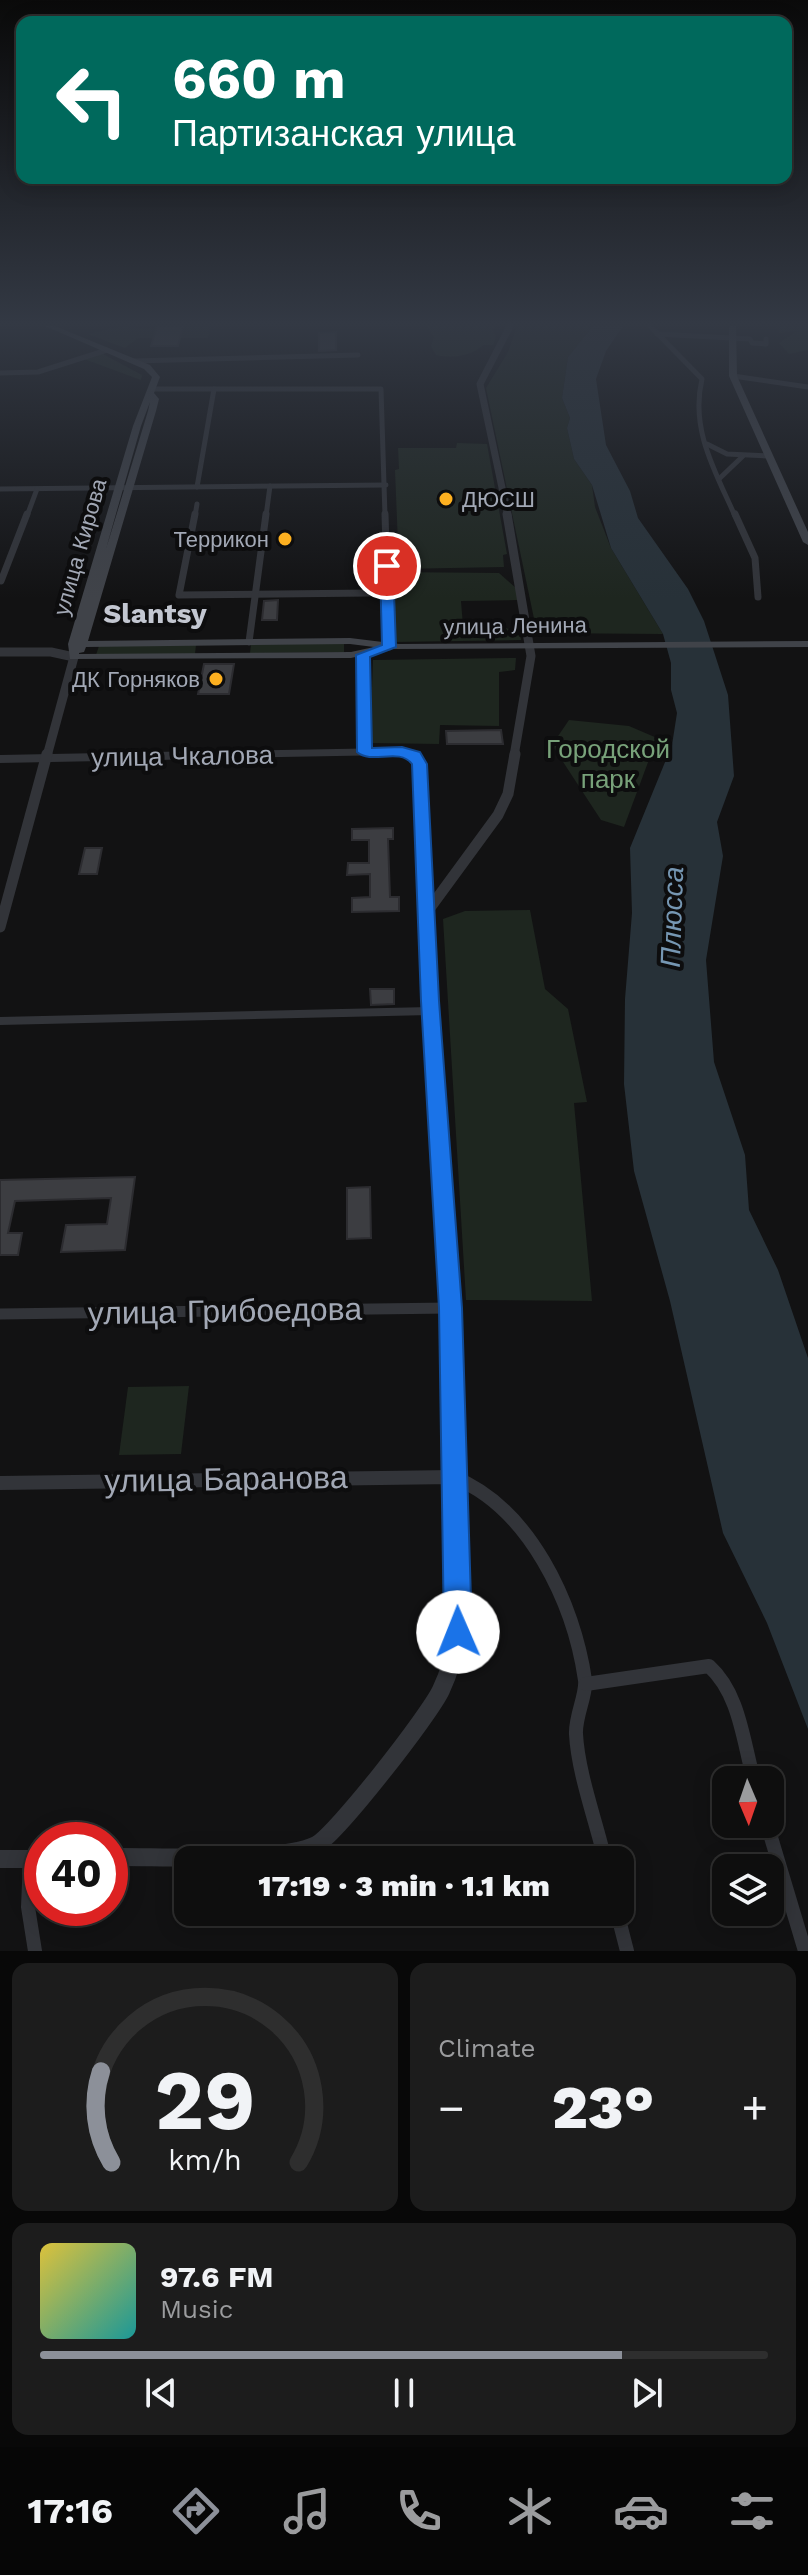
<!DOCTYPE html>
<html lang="en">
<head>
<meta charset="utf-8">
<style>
  body { margin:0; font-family:"Work Sans",sans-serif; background:#1c1c1c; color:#f1f3f6; height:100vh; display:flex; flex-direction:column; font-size:30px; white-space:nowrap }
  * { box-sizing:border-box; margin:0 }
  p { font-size:26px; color:#9b9c9e }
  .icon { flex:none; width:44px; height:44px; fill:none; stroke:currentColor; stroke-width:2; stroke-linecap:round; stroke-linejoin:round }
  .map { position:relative; height:1951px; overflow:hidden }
  .details { display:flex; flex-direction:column; gap:12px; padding:12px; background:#080808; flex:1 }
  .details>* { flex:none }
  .guide { position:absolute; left:16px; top:16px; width:776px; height:168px; border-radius:16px; box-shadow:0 4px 20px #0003,0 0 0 2px #2e2e2e; background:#00695c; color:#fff; overflow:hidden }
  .needle { width:52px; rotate:178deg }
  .tools { position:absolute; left:712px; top:1766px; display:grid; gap:16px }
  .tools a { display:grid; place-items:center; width:72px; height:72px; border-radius:16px; background:#0e0e0e; box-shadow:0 4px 20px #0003,0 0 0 2px #2e2e2e; font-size:40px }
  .speed { position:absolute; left:24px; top:1822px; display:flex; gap:16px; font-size:40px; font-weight:700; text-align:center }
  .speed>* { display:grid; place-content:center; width:104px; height:104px; border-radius:50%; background:#0e0e0e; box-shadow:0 4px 20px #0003,0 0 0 2px #2e2e2e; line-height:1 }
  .speed .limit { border:12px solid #d22; background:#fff; color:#111 }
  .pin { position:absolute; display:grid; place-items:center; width:68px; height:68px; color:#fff; margin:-34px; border:4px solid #fff; border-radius:50%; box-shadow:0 2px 8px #0007 }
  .me { position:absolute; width:88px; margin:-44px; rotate:359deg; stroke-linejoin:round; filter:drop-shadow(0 0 6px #0008) }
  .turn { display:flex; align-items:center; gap:28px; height:168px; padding:0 24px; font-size:36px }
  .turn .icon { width:104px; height:104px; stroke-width:2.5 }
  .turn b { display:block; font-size:56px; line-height:68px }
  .big { font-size:60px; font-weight:800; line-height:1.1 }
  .details .card { flex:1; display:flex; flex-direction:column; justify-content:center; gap:12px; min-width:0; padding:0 28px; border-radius:16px; background:#1c1c1c }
  .details .dial { align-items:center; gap:0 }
  .dial svg { height:208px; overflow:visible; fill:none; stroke:#2e2e2e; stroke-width:7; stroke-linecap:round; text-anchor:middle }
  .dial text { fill:#f1f3f6; stroke:none }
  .song { display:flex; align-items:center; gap:24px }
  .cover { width:96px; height:96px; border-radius:12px; background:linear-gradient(135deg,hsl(50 70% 55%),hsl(180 70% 35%)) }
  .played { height:8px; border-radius:4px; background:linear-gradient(90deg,#8c9099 80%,#2e2e2e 80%) }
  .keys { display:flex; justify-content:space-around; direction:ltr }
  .heat { display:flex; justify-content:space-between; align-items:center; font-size:44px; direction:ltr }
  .details .tiles { flex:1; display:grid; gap:12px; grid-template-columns:1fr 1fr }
  .card:last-child { grid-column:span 2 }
  .trip { position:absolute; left:174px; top:1846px; width:460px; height:80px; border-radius:16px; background:#0e0e0e; box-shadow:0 4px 20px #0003,0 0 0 2px #2e2e2e; font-weight:800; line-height:80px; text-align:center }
  .menu { display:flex; height:128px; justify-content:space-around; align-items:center; background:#060606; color:#9b9c9e }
  .menu .icon { width:56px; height:56px }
  .menu .current { color:#8c9099 }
  .menu b { font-size:36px; color:#f1f3f6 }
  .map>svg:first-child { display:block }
</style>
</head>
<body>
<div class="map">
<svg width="808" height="1951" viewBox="0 0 808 1951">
  <rect width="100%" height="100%" fill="#121213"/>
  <g fill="#1e261f">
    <polygon points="123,326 139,329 211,326 208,338 138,338 125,348 88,334"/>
    <path d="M 427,326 L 496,326 L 492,330 L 496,336 L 493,345 L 483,345 C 472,356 452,359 436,355 L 431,346 L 434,337 Z"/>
    <polygon points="517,326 593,326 568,357 562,398 570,418 567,428 574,459 592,485 595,507 611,548 663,634 537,633 486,388 508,352"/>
    <polygon points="778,326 808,326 808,350 789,354 779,343 797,331 779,333"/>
    <polygon points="101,353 142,375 141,380 84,359"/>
    <polygon points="457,443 487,444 507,554 503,555 504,567 399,569 395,470 399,469 398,448 456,448"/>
    <polygon points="390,572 499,573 516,588 518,600 461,601 463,626 498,626 520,632 521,640 394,642"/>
    <polygon points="344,643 344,652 250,653 251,644"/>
    <polygon points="196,645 195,654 96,655 99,646"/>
    <polygon points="516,658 515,670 499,672 499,726 440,725 439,744 370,743 373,660"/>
    <polygon points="569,720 629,726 657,738 624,827 601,820 552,745"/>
    <polygon points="530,910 545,989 568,1009 587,1102 574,1103 592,1301 466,1300 443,919 465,911"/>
    <polygon points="189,1386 181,1454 119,1455 128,1387"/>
  </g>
  <polygon fill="#273138" points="593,326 623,326 606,351 596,379 606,445 630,491 638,518 688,589 704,621 728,695 734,776 717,822 723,856 706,960 714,1062 745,1155 749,1210 778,1270 808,1358 808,1729 767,1623 723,1533 670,1301 634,1171 624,1084 625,999 632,913 630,848 672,745 677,713 671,690 671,663 663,634 611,548 592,485 574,459 567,428 570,418 562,398 568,357"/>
  <g fill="#3c3d41" stroke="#2c2c30" stroke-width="2">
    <polygon points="157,326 183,326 178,346 151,346"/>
    <polygon points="336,332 336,350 319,351 319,333"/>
    <polygon points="278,600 277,620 262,620 264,601"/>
    <polygon points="204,664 234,664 229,694 198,694"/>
    <polygon points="501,730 503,744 447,744 446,731"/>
    <polygon points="393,828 393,839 388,839 390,897 399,897 399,911 352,912 352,898 370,897 370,874 347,875 348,863 369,863 369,840 352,840 352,829"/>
    <polygon points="85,848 102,848 97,874 79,874"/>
    <polygon points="370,989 394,989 394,1004 371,1005"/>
    <polygon points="135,1177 125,1250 61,1252 66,1225 107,1224 111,1198 15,1201 8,1233 22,1233 18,1255 0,1255 0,1180"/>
    <polygon points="370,1187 371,1238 347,1239 347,1188"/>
  </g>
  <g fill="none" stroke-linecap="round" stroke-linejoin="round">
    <g stroke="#323439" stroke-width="5">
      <path d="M 650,326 L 702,379 C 690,429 715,471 735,516"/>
      <polyline points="657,334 750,339 752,343 766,344 766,339"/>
      <polyline points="134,361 358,355"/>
      <polyline points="0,373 38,372 107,350"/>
      <polyline points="733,376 808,387"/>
      <polyline points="153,389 381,389 385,516"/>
      <polyline points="707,444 727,454 768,456"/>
      <polyline points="720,478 743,456"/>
      <polyline points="197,487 214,389"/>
      <polyline points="0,489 386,485"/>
      <polyline points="27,516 37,489"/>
      <polyline points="195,516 197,504"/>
      <polyline points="266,516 270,486"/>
    </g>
    <g stroke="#323439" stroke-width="7">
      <polyline points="195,514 179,595 369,593"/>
      <polyline points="385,514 389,647"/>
      <polyline points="735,514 755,558 758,597"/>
      <polyline points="1,581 27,514"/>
      <polyline points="249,642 266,514"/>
      <polyline points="363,655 364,752 395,752 411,756"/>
      <polyline points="152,756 364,752"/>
    </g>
    <g stroke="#323439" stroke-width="8">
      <polyline points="406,754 420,764 427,912"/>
      <polyline points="0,759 256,754"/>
      <polyline points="0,1021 430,1011"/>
    </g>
    <polyline stroke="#323439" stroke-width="11" points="0,1314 450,1308"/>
    <g stroke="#323439" stroke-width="14">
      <path d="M 0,1483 L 453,1477 C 529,1507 574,1603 585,1680 C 587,1694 575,1716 576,1734 C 578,1773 596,1821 605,1860"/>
      <path d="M 586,1684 L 709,1666 C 740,1694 743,1742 754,1780"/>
      <polyline points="767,1824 805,1951"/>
      <polyline points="30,1859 28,1907 35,1951"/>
      <polyline points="617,1912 627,1951"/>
    </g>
    <polyline stroke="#323439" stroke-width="7" points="508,516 480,384 510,326"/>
    <g stroke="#323439" stroke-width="9">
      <polyline points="507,514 531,656 514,756"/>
      <polyline points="0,652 51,652 74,657 47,756"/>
    </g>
    <g stroke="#323439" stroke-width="11">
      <polyline points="0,927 47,754"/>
      <polyline points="436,1063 427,912 498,815 508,794 515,754"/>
    </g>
    <polyline stroke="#323439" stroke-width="14" points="436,1061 450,1308 454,1454"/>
    <g stroke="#323439" stroke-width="18">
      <path d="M 110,1857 C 156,1856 279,1863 316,1845 C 336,1835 430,1714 441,1690 C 450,1671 455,1652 458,1632 L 454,1452"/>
      <polyline points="0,1859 42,1859"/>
    </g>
    <g fill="#404349" fill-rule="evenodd">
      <path d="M 45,326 L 55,326 L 150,365 L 160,377 L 154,393 L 159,399 L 156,411 L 88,641 L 350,638 L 399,644 L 808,641 L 808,647 L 392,649 L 351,658 L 70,659 L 68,644 L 133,426 L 152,377 L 144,369 ZM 150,402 L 148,411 L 106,549 L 141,426 ZM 350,644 L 374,647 L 351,652 L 79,654 L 79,653 L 84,652 L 86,647 Z"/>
      <polygon points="729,326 736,326 737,376 808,532 808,545 803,542 729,376"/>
    </g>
  </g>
  <linearGradient id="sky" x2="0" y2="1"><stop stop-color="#0a0a0a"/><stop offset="0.54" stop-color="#333944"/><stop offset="1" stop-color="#333944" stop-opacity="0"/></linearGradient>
  <rect width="808" height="599" fill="url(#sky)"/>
  <path fill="#1a73e8" stroke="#114b97" stroke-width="2" d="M 387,562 L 393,566 L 396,647 L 370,657 L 372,748 L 402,747 L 420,752 L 427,764 L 439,1001 L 462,1308 L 472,1632 L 468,1642 L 458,1646 L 448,1642 L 444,1632 L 439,1308 L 421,1001 L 412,764 C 399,747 372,765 357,752 L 356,655 L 382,645 L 380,566 Z"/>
  <g fill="#fdb020" stroke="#0d0d0e" stroke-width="3">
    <circle cx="446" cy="499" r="8"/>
    <circle cx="285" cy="539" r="8"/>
    <circle cx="216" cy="679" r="8"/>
  </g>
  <g text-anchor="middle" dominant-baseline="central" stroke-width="8" stroke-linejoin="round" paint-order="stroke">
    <g font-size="22" fill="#a2a8b5" stroke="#0d0d0e" text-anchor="end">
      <text x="462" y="499" text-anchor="start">ДЮСШ</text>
      <text x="269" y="539">Террикон</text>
      <text x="200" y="679">ДК Горняков</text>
    </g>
    <g font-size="22" fill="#a2a8b5" stroke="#0d0d0e">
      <text transform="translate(80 547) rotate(-74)">улица Кирова</text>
      <text transform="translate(515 626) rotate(-1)">улица Ленина</text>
    </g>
    <g font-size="26" fill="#78a27a" stroke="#0d0d0e">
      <text x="608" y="749">Городской<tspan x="608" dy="30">парк</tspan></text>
    </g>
    <g font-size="26" fill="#a2a8b5" stroke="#0d0d0e">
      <text transform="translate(182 756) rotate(-1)">улица Чкалова</text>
    </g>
    <g font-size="28" font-weight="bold" fill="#c3c7d1" stroke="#0d0d0e">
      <text x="155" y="613">Slantsy</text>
    </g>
    <g font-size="28" font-style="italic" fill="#7697b3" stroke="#0d0d0e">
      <text transform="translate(672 917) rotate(-88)">Плюсса</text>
    </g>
    <g font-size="32" fill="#a2a8b5" stroke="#0d0d0e">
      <text transform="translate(225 1311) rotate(-1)">улица Грибоедова</text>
      <text transform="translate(226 1479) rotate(-1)">улица Баранова</text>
    </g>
  </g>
</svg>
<div class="tools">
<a><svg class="needle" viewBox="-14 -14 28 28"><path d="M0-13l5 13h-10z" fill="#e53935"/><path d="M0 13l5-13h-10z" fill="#9b9c9e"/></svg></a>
<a><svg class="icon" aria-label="layers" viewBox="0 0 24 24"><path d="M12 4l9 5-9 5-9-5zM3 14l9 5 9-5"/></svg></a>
</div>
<div class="speed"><div class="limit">40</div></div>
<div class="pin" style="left:387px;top:566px;background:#d93025"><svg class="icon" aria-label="arrive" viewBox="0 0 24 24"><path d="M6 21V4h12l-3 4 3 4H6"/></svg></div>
<svg class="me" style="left:458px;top:1632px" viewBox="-20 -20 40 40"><circle r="19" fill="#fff"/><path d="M0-13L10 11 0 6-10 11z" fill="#1a73e8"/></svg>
<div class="trip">17:19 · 3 min · 1.1 km</div>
<div class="guide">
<div class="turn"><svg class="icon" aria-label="left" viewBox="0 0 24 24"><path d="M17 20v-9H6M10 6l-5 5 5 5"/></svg><div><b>660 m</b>Партизанская улица</div></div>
</div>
</div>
<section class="details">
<div class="tiles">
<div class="card dial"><svg viewBox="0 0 100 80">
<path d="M14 69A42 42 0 1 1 86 69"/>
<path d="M14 69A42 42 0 0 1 10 34" stroke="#8c9099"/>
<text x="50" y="56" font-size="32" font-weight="700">29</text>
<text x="50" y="72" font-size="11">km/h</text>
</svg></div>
<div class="card"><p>Climate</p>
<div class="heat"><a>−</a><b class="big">23°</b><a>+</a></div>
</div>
<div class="card">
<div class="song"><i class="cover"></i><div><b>97.6 FM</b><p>Music</p></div></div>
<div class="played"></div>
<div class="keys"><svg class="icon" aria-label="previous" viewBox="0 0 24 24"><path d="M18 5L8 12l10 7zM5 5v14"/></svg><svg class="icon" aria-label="pause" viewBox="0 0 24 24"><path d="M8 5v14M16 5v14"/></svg><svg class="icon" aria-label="next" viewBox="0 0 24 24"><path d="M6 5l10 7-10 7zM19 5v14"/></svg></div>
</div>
</div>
</section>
<nav class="menu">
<b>17:16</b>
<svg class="icon current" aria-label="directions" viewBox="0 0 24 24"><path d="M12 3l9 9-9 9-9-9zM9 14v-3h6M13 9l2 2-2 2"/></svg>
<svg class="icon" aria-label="music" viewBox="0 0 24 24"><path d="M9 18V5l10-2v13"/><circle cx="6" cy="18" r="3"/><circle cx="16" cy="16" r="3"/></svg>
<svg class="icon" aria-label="phone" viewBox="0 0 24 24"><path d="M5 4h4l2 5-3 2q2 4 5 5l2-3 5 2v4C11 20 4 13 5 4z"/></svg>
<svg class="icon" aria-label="climate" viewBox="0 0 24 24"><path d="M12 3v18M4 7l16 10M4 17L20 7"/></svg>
<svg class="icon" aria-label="car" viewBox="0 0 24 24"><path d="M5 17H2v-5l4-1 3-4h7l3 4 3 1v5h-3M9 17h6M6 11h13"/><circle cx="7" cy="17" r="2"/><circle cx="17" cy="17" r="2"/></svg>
<svg class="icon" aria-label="filters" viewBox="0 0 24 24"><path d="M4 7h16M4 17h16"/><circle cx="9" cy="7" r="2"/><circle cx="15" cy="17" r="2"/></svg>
</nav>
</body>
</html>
